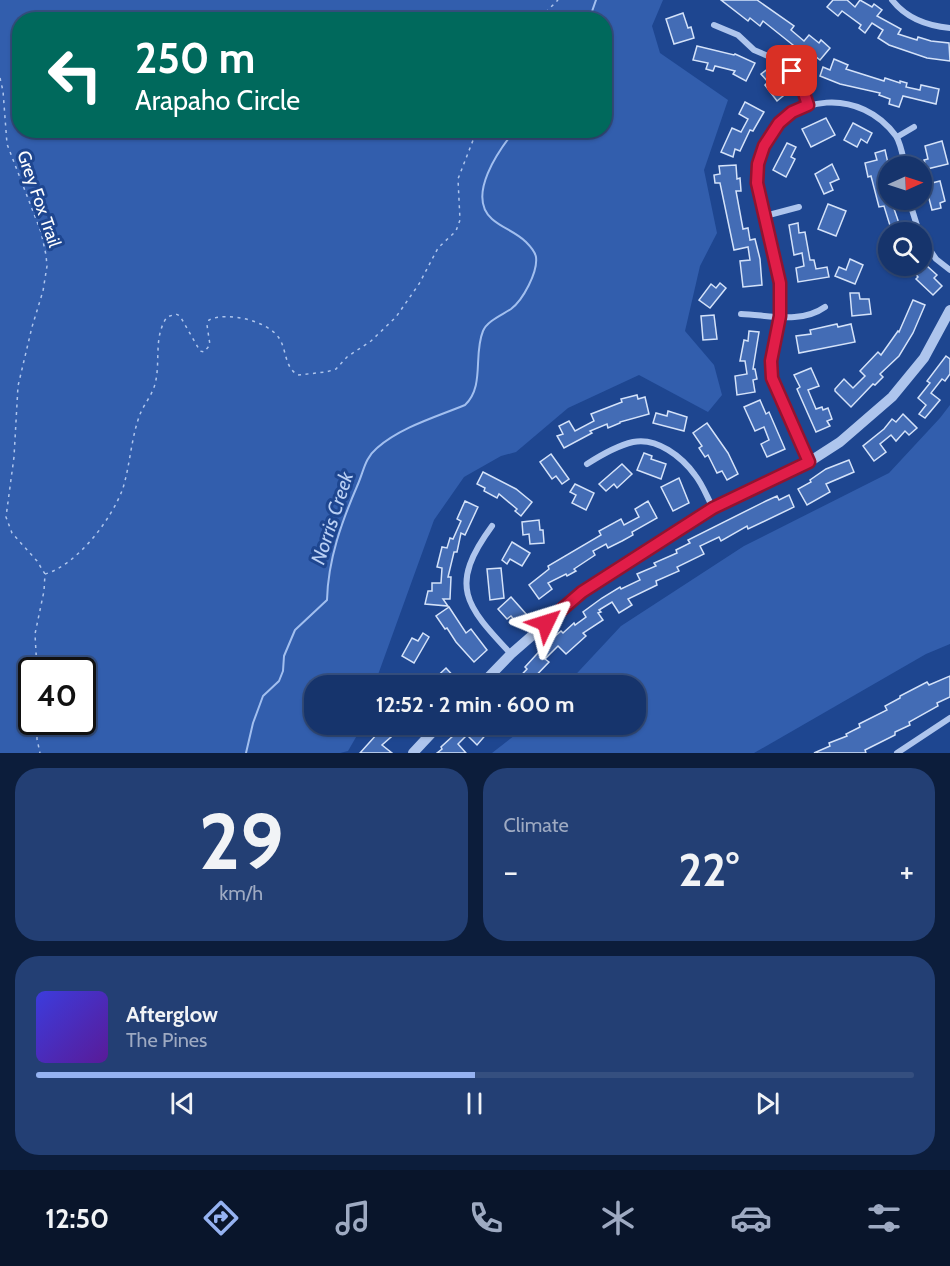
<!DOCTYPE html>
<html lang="en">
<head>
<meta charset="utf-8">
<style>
  body { margin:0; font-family:Cabin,sans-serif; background:#233f74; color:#f1f3f6; height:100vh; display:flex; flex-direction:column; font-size:22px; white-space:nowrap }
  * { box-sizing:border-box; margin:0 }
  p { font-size:20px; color:#9eaac2 }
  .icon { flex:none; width:33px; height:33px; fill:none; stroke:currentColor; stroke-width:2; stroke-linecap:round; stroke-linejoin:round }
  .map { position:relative; height:753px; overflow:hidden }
  .panel { display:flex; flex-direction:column; gap:15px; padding:15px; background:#0c1d3b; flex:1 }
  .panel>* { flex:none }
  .banner { position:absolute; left:12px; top:12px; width:600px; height:126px; border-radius:24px; box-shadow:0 2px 4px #0004,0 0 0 2px #354f7f; background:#00695c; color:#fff; overflow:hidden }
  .needle { width:39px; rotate:87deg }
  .controls { position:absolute; left:878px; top:156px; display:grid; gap:12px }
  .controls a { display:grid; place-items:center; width:54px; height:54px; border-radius:50%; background:#16346c; box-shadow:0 2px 4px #0004,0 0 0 2px #354f7f; font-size:30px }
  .speed { position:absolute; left:18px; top:657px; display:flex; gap:12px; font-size:30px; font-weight:700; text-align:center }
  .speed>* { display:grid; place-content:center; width:78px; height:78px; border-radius:50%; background:#16346c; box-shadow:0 2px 4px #0004,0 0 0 2px #354f7f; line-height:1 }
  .speed .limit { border:3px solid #111; border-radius:9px; background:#fff; color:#111 }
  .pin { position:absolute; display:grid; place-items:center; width:51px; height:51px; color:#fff; margin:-26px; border-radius:12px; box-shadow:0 3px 9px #0006 }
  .me { position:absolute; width:66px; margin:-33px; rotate:49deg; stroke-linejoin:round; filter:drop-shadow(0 0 4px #0008) }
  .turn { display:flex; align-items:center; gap:21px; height:126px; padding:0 24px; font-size:27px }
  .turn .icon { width:78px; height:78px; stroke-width:2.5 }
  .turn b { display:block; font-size:42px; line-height:51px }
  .big { font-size:45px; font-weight:800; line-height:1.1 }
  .panel .card { flex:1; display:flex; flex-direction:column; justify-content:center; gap:9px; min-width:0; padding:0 21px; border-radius:24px; background:#233f74 }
  .panel .dial { align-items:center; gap:0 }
  .dial b { font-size:78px; line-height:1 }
  .song { display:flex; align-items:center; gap:18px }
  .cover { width:72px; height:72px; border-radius:9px; background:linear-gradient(135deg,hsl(240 70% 55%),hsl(270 70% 35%)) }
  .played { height:6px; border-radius:3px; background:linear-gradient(90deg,#95b2f1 50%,#354f7f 50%) }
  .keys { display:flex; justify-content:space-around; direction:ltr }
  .heat { display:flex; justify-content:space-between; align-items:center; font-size:33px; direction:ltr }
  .panel .tiles { flex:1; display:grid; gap:15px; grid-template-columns:1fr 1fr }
  .card:last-child { grid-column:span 2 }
  .trip { position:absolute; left:304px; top:675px; width:342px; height:60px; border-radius:24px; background:#16346c; box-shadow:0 2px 4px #0004,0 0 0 2px #354f7f; font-weight:800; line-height:60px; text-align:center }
  .dock { display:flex; height:96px; justify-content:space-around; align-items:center; background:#09152b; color:#9eaac2 }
  .dock .icon { width:42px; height:42px }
  .dock .active { color:#95b2f1 }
  .dock b { font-size:27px; color:#f1f3f6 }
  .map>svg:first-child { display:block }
</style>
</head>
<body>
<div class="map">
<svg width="950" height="753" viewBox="0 0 950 753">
  <rect width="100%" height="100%" fill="#1e4690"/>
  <g fill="#325ead" fill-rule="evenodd">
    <path d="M 0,0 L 663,0 L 652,26 L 660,53 L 728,100 L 704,170 L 717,233 L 700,266 L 685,331 L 714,365 L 722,395 L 708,412 L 639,375 L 568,408 L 516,452 L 501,456 L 464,477 L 434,520 L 375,683 L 377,685 L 315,686 L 315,724 L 363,725 L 348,751 L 340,753 L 0,753 ZM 20,20 L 604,20 L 604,130 L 20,130 ZM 32,670 L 82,670 L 82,722 L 32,722 Z"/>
    <polygon points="950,405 950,644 926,654 754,753 492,753 528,725 636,724 636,686 566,685 621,626 744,546 889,473 940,418"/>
  </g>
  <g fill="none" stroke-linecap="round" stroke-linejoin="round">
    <g stroke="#a2bfef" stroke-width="2">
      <polyline points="589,20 596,0"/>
      <path d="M 246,753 L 253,723 L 263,696 L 279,681 L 283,671 L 284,656 L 295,630 L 327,600 C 328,559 342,521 358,484 C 364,470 365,458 377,448 C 401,427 436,417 465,405 C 485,386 473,355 483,331 C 487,321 502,315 511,309 C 523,300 538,272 536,257 C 535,251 530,246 526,242 C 516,232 502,228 492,219 C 466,196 499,150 515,130"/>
    </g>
  </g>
  <g fill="#436cb5" stroke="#d4e2f9" stroke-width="1.5">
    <polygon points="721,0 757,0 794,26 791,30 804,41 809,35 819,43 821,40 830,48 820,60 811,53 808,57 763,21 760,26 750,18 748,21"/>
    <polygon points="833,0 847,0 855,7 860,0 872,7 874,4 882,10 877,16 901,29 898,34 917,40 918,37 931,41 949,43 950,61 927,58 889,45 878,38 883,30 872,23 865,33 859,28 861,25 842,11 838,16 827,7"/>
    <polygon points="683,13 688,28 691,27 694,38 674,44 666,19"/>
    <polygon points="697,46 734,55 735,54 755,63 746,81 733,74 735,71 715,66 713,71 706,69 708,63 693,60"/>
    <polygon points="834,59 848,65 846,69 884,81 885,78 900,83 900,81 907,83 906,87 920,90 921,85 939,89 936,104 903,96 899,107 889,104 890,99 879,95 880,93 840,84 820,76 823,67 830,70"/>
    <polygon points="769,68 788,92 777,101 765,85 768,82 761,74"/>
    <polygon points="745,102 764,112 753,131 750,130 740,151 735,149 733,157 721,152 732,128 741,132 748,119 739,114"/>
    <polygon points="826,118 835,135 811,147 802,129"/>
    <polygon points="853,123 872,133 867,143 861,139 857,147 844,140"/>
    <polygon points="942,141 948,164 927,169 924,160 928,159 925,146"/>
    <polygon points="787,143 796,147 791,157 795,159 786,177 773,170"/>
    <polygon points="885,150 888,163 888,172 884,173 888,188 888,200 891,200 902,232 892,232 884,206 879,207 871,176 868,177 865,163 877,160 875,153"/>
    <polygon points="832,164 839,179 830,183 833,190 824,194 815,174"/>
    <polygon points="736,165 737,179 740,178 741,191 736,191 743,229 748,228 750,240 755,239 760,259 762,285 743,287 740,261 750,260 748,247 734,250 720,183 715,183 714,175 720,174 719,166"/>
    <polygon points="940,181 945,201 940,203 941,208 932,210 927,191 929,190 928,184"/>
    <polygon points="828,204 846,211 836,236 818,229"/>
    <polygon points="798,223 799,233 805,232 810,260 814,260 816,269 827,267 829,277 798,282 796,268 804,266 802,253 794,255 789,225"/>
    <polygon points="850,259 863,265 855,284 835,276 839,267 846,270"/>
    <polygon points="909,266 927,266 937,275 934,278 942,286 933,295 916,279 918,277"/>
    <polygon points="720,283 726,288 710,308 699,300 711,284 716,288"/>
    <polygon points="850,293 859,293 860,299 869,299 871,314 852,316"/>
    <polygon points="913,300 925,305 913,333 899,356 880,374 883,377 875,385 873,384 851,407 835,391 835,389 844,379 853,388 865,376 860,371 878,352 881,355 898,331 899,332"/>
    <polygon points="714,315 717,339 703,340 701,316"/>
    <polygon points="837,324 838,327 851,324 855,342 799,353 796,336 811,334 810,330"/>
    <polygon points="749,331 759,332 753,369 755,369 757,379 753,380 755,392 737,395 735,376 747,374 745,361 740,361 744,340 748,341"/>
    <polygon points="946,356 950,359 950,374 945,381 942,379 931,393 940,400 925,418 919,414 926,405 918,398 930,383 927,381"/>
    <polygon points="811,368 819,386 808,390 816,409 822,407 823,410 828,408 832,419 827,421 830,426 816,432 797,389 800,387 794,375"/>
    <polygon points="637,395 638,399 645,397 649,414 620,422 620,423 608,428 607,424 590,431 592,433 564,448 557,436 563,434 559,426 569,421 575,431 594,421 591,414 622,402 621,399"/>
    <polygon points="760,400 766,414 769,412 785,449 767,457 761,444 769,440 764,427 755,431 744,407"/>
    <polygon points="668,411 687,417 684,431 653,423 656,413 667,416"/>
    <polygon points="903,414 917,428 909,435 905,431 896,441 891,435 880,444 886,452 874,461 863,446 884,429 892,419 896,422"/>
    <polygon points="707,423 728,453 738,474 727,480 722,471 717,473 708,455 705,457 699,448 702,446 693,433"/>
    <polygon points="644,453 652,456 651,459 666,464 661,479 637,470"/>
    <polygon points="551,454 569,479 562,484 556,476 552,479 540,462"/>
    <polygon points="849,460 854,472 826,484 830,492 807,505 798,489 811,482 810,480 826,469"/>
    <polygon points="622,464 632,474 617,488 614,484 606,491 599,484"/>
    <polygon points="483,472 516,489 532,502 521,516 515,511 517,509 499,494 497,498 484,491 485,488 477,484"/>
    <polygon points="679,478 689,503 673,511 661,487"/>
    <polygon points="575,484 594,493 586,510 572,503 576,495 570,492"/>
    <polygon points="789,495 794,507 748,529 747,526 721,541 719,537 700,546 704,554 677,567 679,571 656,581 657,585 628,599 632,605 619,613 612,602 599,610 601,612 598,613 603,620 583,633 586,636 566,654 558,646 545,659 549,662 526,686 511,686 527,669 525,667 546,644 561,631 563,633 574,623 575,625 586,617 583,612 602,598 620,587 621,589 640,580 637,574 656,566 654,563 677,553 676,550 690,543 688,540 766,501 777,496 779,500"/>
    <polygon points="465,501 478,507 465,535 461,533 457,552 454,552 448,577 451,577 450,599 443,599 448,606 425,604 428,591 432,591 432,583 441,583 442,568 437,567 442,547 447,548 450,538 453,539 461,521 457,519"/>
    <polygon points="648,501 657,518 632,532 633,535 622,541 608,548 606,544 593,551 595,555 574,569 576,571 567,576 566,574 548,583 552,589 539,599 529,585 549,569 548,566 601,535 599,531 621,519 624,525 639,517 635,509"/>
    <polygon points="539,520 540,530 543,530 544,543 530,544 529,534 523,535 522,522"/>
    <polygon points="512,542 530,553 522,566 510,559 507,564 502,560"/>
    <polygon points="501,568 504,598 490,600 487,569"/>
    <polygon points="511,597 527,615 518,624 511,616 507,619 498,609"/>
    <polygon points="449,607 466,633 471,629 487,650 474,662 456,642 447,628 445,629 436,616"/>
    <polygon points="423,633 429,637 414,663 402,656 412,638 418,641"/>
    <polygon points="446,668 456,679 448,686 427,686"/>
    <polygon points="950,676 950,697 937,703 938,706 909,722 910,725 895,732 895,735 865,750 866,753 814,753 830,746 829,743 847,736 846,734 860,727 859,724 887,710 885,706 900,698 900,696 927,682 929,685"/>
    <polygon points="386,724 410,724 400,734 398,731 382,745 392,753 360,753"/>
    <polygon points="466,724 495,724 477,745 467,735 458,744 466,753 437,753 442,749 441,747"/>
  </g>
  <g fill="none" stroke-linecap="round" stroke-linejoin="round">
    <g stroke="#aec5ed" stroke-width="1.5" stroke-dasharray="3 4.5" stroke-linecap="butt">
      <polyline points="533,20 548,10 558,0"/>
      <polyline points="0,78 3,91 7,144 41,232 46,255 47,266 43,291 32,327 18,386 14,457 6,517 12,533 37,561 45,574 44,591 35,634 37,670"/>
      <path d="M 45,574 C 77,565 112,519 123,488 C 130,465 131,440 139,417 C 143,405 152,396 155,384 C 161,362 153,337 167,317 L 176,314 L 180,316 L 200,351 L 204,352 L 210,345 L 207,325 L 209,320 C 227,311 268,321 279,338 C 287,350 284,367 298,375 L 326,372 L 336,369 L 347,357 L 371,341 L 396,317 L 419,284 L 438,248 L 456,231 L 460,220 L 458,179 L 477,130"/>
      <polyline points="37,722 37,739 40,753"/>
    </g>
    <g stroke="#aec5ed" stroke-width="6">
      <path d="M 892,0 C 906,18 928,26 950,28"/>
      <polyline points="714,25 738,35 754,50 780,61 792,71 800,84 808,105"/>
      <polyline points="897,137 914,127"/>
      <polyline points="909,200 919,232"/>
      <polyline points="765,216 799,207"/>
      <polyline points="921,237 936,259 950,270"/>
      <path d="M 741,314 C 769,315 801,324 825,307"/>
      <path d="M 809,462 C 799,441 789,421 780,399 C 778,393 773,385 772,378 C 769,363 775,348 778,333 C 781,317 782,299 780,283 C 775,241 745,184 764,145 C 790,92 861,88 896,136 C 901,144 903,157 905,166"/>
      <path d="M 587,464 C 601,455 616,446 633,442 C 657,437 682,457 695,475 C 703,485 707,497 713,508"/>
      <path d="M 492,526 C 448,586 465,605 511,654"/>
      <polyline points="897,753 950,718"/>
    </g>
    <g stroke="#aec5ed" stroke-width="10">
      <polyline points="480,686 511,654 582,592 713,508 809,462 840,442 892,397 924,358 950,310"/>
      <polyline points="413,753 440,724"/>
    </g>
  </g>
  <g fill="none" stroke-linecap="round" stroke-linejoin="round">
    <g stroke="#92132f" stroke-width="15">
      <polyline id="route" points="546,623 582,592 713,508 809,462 772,378 771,361 780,316 780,283 757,183 758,164 764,146 779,123 792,112 808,105 801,84 792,71"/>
    </g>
    <use href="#route" stroke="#e11d48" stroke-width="10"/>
  </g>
  <g text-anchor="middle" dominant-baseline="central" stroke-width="6" stroke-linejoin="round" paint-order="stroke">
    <g font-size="18" fill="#fff" stroke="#1e4690">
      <text transform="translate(39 199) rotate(71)">Grey Fox Trail</text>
    </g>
    <g font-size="20" font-style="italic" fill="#bad0f4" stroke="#1e4690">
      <text transform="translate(332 518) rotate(-72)">Norris Creek</text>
    </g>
  </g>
</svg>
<div class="controls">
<a><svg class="needle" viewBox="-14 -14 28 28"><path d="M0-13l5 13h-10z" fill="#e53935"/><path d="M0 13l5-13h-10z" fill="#9eaac2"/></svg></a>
<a><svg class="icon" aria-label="search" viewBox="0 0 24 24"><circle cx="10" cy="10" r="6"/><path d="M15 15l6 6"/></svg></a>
</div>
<div class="speed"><div class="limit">40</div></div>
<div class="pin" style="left:792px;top:71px;background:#d93025"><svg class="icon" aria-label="arrive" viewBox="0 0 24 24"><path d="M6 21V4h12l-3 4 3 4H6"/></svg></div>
<svg class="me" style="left:546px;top:623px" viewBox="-20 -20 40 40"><path d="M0-17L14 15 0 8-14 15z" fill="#e11d48" stroke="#fff" stroke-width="4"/></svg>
<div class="trip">12:52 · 2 min · 600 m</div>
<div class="banner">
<div class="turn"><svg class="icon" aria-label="left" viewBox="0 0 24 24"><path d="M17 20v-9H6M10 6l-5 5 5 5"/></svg><div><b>250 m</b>Arapaho Circle</div></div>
</div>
</div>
<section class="panel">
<div class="tiles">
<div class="card dial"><b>29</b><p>km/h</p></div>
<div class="card"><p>Climate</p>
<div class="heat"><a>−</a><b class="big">22°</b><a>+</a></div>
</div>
<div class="card">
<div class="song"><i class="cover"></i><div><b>Afterglow</b><p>The Pines</p></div></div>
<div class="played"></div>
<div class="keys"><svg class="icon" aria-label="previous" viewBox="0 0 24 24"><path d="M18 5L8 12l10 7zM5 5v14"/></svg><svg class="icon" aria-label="pause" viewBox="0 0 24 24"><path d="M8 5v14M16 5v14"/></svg><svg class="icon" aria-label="next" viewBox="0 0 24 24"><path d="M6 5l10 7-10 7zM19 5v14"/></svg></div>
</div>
</div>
</section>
<nav class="dock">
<b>12:50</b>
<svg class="icon active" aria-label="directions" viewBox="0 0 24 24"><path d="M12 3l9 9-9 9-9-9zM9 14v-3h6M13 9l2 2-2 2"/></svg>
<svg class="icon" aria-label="music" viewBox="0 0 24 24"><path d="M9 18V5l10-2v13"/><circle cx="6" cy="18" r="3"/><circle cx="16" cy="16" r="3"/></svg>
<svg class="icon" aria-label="phone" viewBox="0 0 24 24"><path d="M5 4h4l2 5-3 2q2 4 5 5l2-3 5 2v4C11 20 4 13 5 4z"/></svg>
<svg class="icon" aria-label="climate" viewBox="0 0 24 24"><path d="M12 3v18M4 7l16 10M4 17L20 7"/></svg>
<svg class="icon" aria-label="car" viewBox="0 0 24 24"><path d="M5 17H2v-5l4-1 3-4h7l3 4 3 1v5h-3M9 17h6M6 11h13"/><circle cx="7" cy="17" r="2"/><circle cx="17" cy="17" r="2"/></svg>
<svg class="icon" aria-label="filters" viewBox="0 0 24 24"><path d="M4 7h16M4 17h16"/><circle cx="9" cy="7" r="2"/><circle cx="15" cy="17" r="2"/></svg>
</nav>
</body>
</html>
